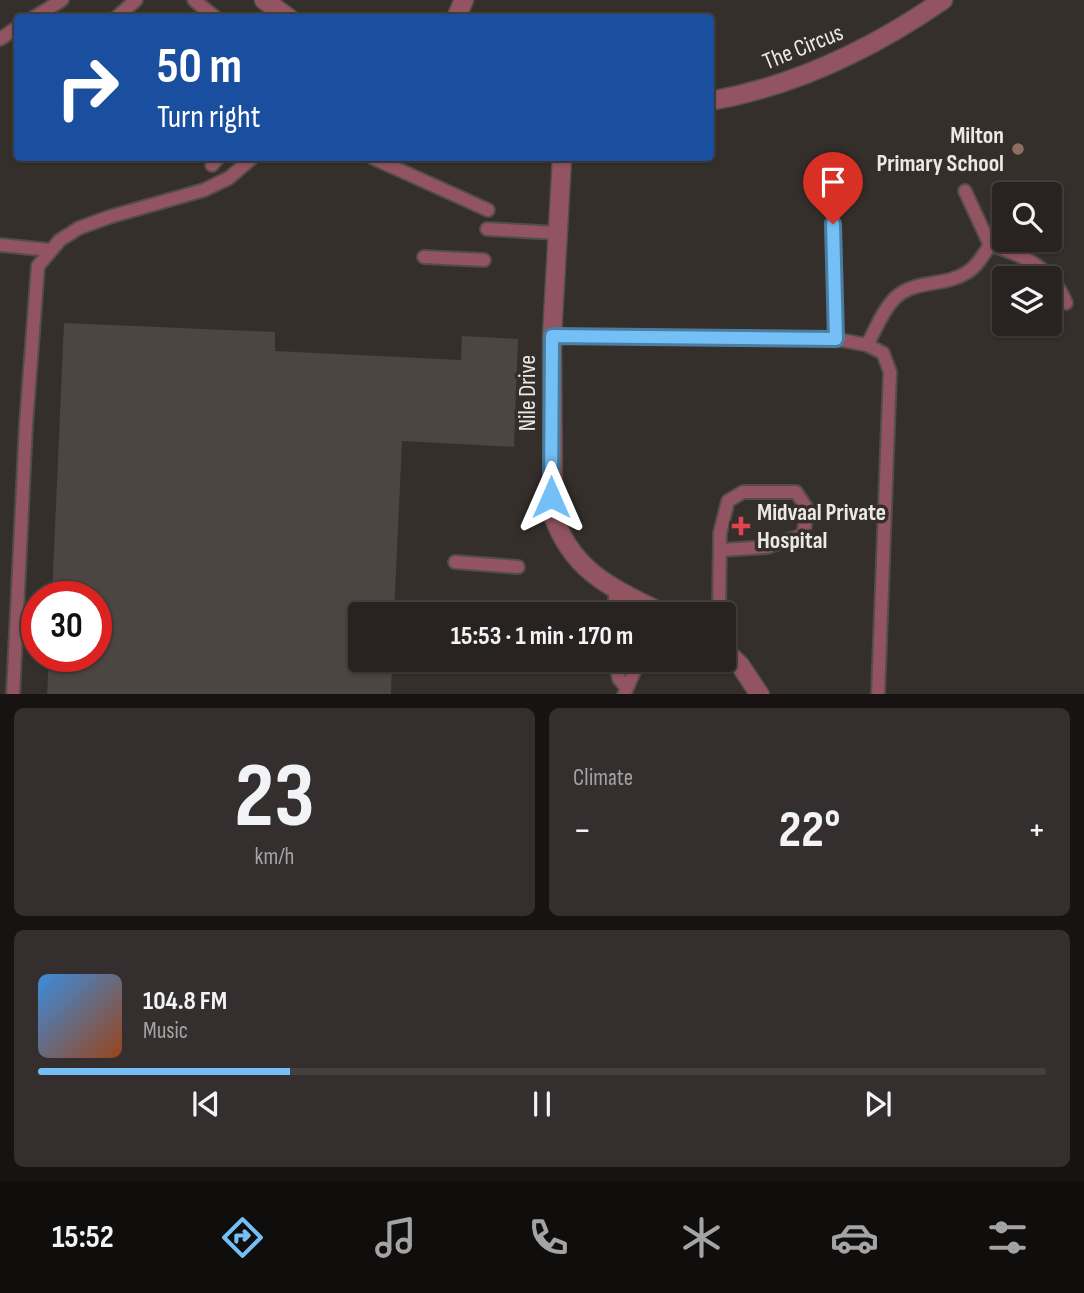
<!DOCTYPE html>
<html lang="en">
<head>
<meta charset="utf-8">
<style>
  body { margin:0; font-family:"Sofia Sans Condensed",sans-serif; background:#342f2e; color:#f1f3f6; height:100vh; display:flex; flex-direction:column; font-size:26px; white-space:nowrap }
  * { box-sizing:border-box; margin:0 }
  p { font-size:23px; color:#a5a4a5 }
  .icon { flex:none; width:38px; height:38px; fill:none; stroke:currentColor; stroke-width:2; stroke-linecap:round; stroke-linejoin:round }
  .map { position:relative; height:694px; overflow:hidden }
  .drawer { display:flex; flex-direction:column; gap:14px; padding:14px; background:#161312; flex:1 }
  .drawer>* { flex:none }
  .guide { position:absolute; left:14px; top:14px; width:700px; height:147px; border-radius:7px; box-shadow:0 2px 5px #0004,0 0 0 2px #44403f; background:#1a4fa0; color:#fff; overflow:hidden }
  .tools { position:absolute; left:992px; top:182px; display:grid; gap:14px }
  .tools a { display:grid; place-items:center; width:70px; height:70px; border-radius:7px; background:#282321; box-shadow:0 2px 5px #0004,0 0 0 2px #44403f; font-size:35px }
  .speed { position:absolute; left:21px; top:581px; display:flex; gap:14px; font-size:35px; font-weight:700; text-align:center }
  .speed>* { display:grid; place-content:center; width:91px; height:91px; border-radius:50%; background:#282321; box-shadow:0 2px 5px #0004,0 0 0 2px #44403f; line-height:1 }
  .speed .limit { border:10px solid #d22; background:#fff; color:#111 }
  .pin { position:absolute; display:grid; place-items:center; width:60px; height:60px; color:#fff; margin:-72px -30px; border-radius:50% 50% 50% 0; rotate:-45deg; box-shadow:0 0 7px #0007 }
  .pin .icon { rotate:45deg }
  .me { position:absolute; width:77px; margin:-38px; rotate:0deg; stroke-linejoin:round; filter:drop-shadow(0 0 5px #0008) }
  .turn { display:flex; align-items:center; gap:24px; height:147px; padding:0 28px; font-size:32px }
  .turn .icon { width:91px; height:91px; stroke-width:2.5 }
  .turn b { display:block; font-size:49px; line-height:60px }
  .big { font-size:52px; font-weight:700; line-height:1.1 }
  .drawer .tile { flex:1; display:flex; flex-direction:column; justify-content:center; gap:10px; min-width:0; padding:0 24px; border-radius:10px; background:#342f2e }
  .drawer .dial { align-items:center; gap:0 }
  .dial b { font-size:91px; line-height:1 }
  .song { display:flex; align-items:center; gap:21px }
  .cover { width:84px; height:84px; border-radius:10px; background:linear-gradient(135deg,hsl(210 70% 55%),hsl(20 70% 35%)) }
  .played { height:7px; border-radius:4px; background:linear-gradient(90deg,#74c0f6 25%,#44403f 25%) }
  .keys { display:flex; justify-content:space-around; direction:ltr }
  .heat { display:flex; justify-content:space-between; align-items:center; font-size:38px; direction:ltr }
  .drawer .tiles { flex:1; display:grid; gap:14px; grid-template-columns:1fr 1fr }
  .tile:last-child { grid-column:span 2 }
  .trip { position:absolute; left:348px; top:602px; width:388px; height:70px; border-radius:7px; background:#282321; box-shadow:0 2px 5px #0004,0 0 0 2px #44403f; font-weight:700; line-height:70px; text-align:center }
  .menu { display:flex; height:112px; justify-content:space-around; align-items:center; background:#100e0d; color:#a5a4a5 }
  .menu .icon { width:49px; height:49px }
  .menu .on { color:#74c0f6 }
  .menu b { font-size:32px; color:#f1f3f6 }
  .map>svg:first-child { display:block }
</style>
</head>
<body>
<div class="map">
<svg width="1084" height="695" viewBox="0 0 1084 695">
  <rect width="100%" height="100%" fill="#352f2c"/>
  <polygon fill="#4c4642" points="64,323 275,332 275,351 461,360 462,336 518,339 514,447 402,441 394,614 360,614 360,660 392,660 391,695 47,695 49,656 96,656 96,597 52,597"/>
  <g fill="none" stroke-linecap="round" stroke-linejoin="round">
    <g stroke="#524d4a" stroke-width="16">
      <g id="lane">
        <polyline points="194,0 216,18"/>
        <polyline points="117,17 136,0"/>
        <polyline points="33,18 62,0"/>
        <polyline points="0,39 18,27"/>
        <polyline points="373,158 488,210"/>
        <polyline points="212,165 218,158"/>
        <polyline points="833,224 836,339"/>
        <polyline points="487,229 558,233"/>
        <polyline points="0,245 49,250"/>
        <path d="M 990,245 C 1024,255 1052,268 1066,303"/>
        <polyline points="424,257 484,260"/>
        <polyline points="552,336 836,339 867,345 883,353 890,372 878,695"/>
        <path d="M 867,345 C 876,329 882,311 895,298 C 915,279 944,287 966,273 C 977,267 983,255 990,245 L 965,191"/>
        <polyline points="455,562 518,567"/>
        <polyline points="614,614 616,588"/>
        <polyline points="719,614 720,533 728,501 743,492 796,492 808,510 803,535 767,547 721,550"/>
        <polyline points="615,660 619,679 626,687"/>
        <polyline points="13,695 26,424 38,266 60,240 79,228 109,217 204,190 229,178 252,158"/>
        <polyline points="624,695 639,660"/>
      </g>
    </g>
    <g stroke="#524d4a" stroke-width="21">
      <g id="street">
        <polyline points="264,0 289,18"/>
        <polyline points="456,18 464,0"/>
        <path d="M 710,101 C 796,86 872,49 943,0"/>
        <path d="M 562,158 L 552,336 L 553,515 C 573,573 613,588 664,614"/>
        <polyline points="724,650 740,665 760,695"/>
      </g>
    </g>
    <use href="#lane" stroke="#915460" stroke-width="12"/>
    <use href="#street" stroke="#915460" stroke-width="18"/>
  </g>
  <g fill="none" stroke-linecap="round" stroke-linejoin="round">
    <g stroke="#4b7da0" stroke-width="18">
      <polyline id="route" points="551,497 552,336 836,339 833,224"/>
    </g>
    <use href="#route" stroke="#74c0f6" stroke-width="12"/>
  </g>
  <circle fill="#8d6e63" stroke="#352f2c" stroke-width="2.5" cx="1018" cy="149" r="7"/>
  <path fill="#e0444e" stroke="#352f2c" stroke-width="2.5" d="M737.5 515.5h7v7h7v7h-7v7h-7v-7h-7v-7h7z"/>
  <g text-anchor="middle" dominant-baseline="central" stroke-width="7" stroke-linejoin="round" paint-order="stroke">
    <g font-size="24" fill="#ece8e6" stroke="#352f2c">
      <text transform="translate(803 47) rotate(-22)">The Circus</text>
      <text transform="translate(527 393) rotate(-90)">Nile Drive</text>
    </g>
    <g font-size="24" font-weight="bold" fill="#ece8e6" stroke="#352f2c" text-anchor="end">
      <text x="1004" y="135">Milton<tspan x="1004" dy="28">Primary School</tspan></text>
      <text x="757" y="512" text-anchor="start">Midvaal Private<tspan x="757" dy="28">Hospital</tspan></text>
    </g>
  </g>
</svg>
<div class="tools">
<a><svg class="icon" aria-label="search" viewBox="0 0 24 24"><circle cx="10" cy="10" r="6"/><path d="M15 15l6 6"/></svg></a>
<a><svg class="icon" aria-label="layers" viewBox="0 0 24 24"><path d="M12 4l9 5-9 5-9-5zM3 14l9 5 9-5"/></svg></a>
</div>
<div class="speed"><div class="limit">30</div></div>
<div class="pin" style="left:833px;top:224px;background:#d93025"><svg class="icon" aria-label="arrive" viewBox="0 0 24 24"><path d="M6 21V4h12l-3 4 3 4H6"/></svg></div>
<svg class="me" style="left:551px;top:497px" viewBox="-20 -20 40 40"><path d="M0-17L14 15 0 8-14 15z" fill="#74c0f6" stroke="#fff" stroke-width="4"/></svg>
<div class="trip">15:53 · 1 min · 170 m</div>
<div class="guide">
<div class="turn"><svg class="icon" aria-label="right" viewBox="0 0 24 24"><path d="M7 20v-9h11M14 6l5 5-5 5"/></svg><div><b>50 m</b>Turn right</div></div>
</div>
</div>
<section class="drawer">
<div class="tiles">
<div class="tile dial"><b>23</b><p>km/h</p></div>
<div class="tile"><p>Climate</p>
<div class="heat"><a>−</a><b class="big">22°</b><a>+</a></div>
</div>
<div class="tile">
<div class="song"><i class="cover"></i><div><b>104.8 FM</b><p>Music</p></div></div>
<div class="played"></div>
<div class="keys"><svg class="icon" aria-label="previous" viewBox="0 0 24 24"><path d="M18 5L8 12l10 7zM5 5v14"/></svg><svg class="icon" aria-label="pause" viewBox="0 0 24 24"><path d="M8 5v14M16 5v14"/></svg><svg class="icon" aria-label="next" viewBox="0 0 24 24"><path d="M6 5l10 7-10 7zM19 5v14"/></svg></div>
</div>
</div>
</section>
<nav class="menu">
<b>15:52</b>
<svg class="icon on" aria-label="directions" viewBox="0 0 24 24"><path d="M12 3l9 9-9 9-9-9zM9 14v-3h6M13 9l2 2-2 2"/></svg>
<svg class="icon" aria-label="music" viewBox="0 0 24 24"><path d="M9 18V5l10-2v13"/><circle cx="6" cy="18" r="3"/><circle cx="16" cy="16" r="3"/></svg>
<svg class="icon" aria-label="phone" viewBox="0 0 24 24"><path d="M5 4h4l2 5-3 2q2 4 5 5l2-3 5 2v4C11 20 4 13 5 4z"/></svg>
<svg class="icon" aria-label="climate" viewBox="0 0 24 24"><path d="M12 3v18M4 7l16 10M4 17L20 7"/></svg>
<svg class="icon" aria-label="car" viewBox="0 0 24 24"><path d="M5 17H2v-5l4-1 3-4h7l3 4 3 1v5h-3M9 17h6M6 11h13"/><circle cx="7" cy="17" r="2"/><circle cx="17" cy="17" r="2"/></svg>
<svg class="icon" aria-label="filters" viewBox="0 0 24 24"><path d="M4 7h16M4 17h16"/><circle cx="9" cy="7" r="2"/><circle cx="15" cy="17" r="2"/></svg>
</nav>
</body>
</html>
